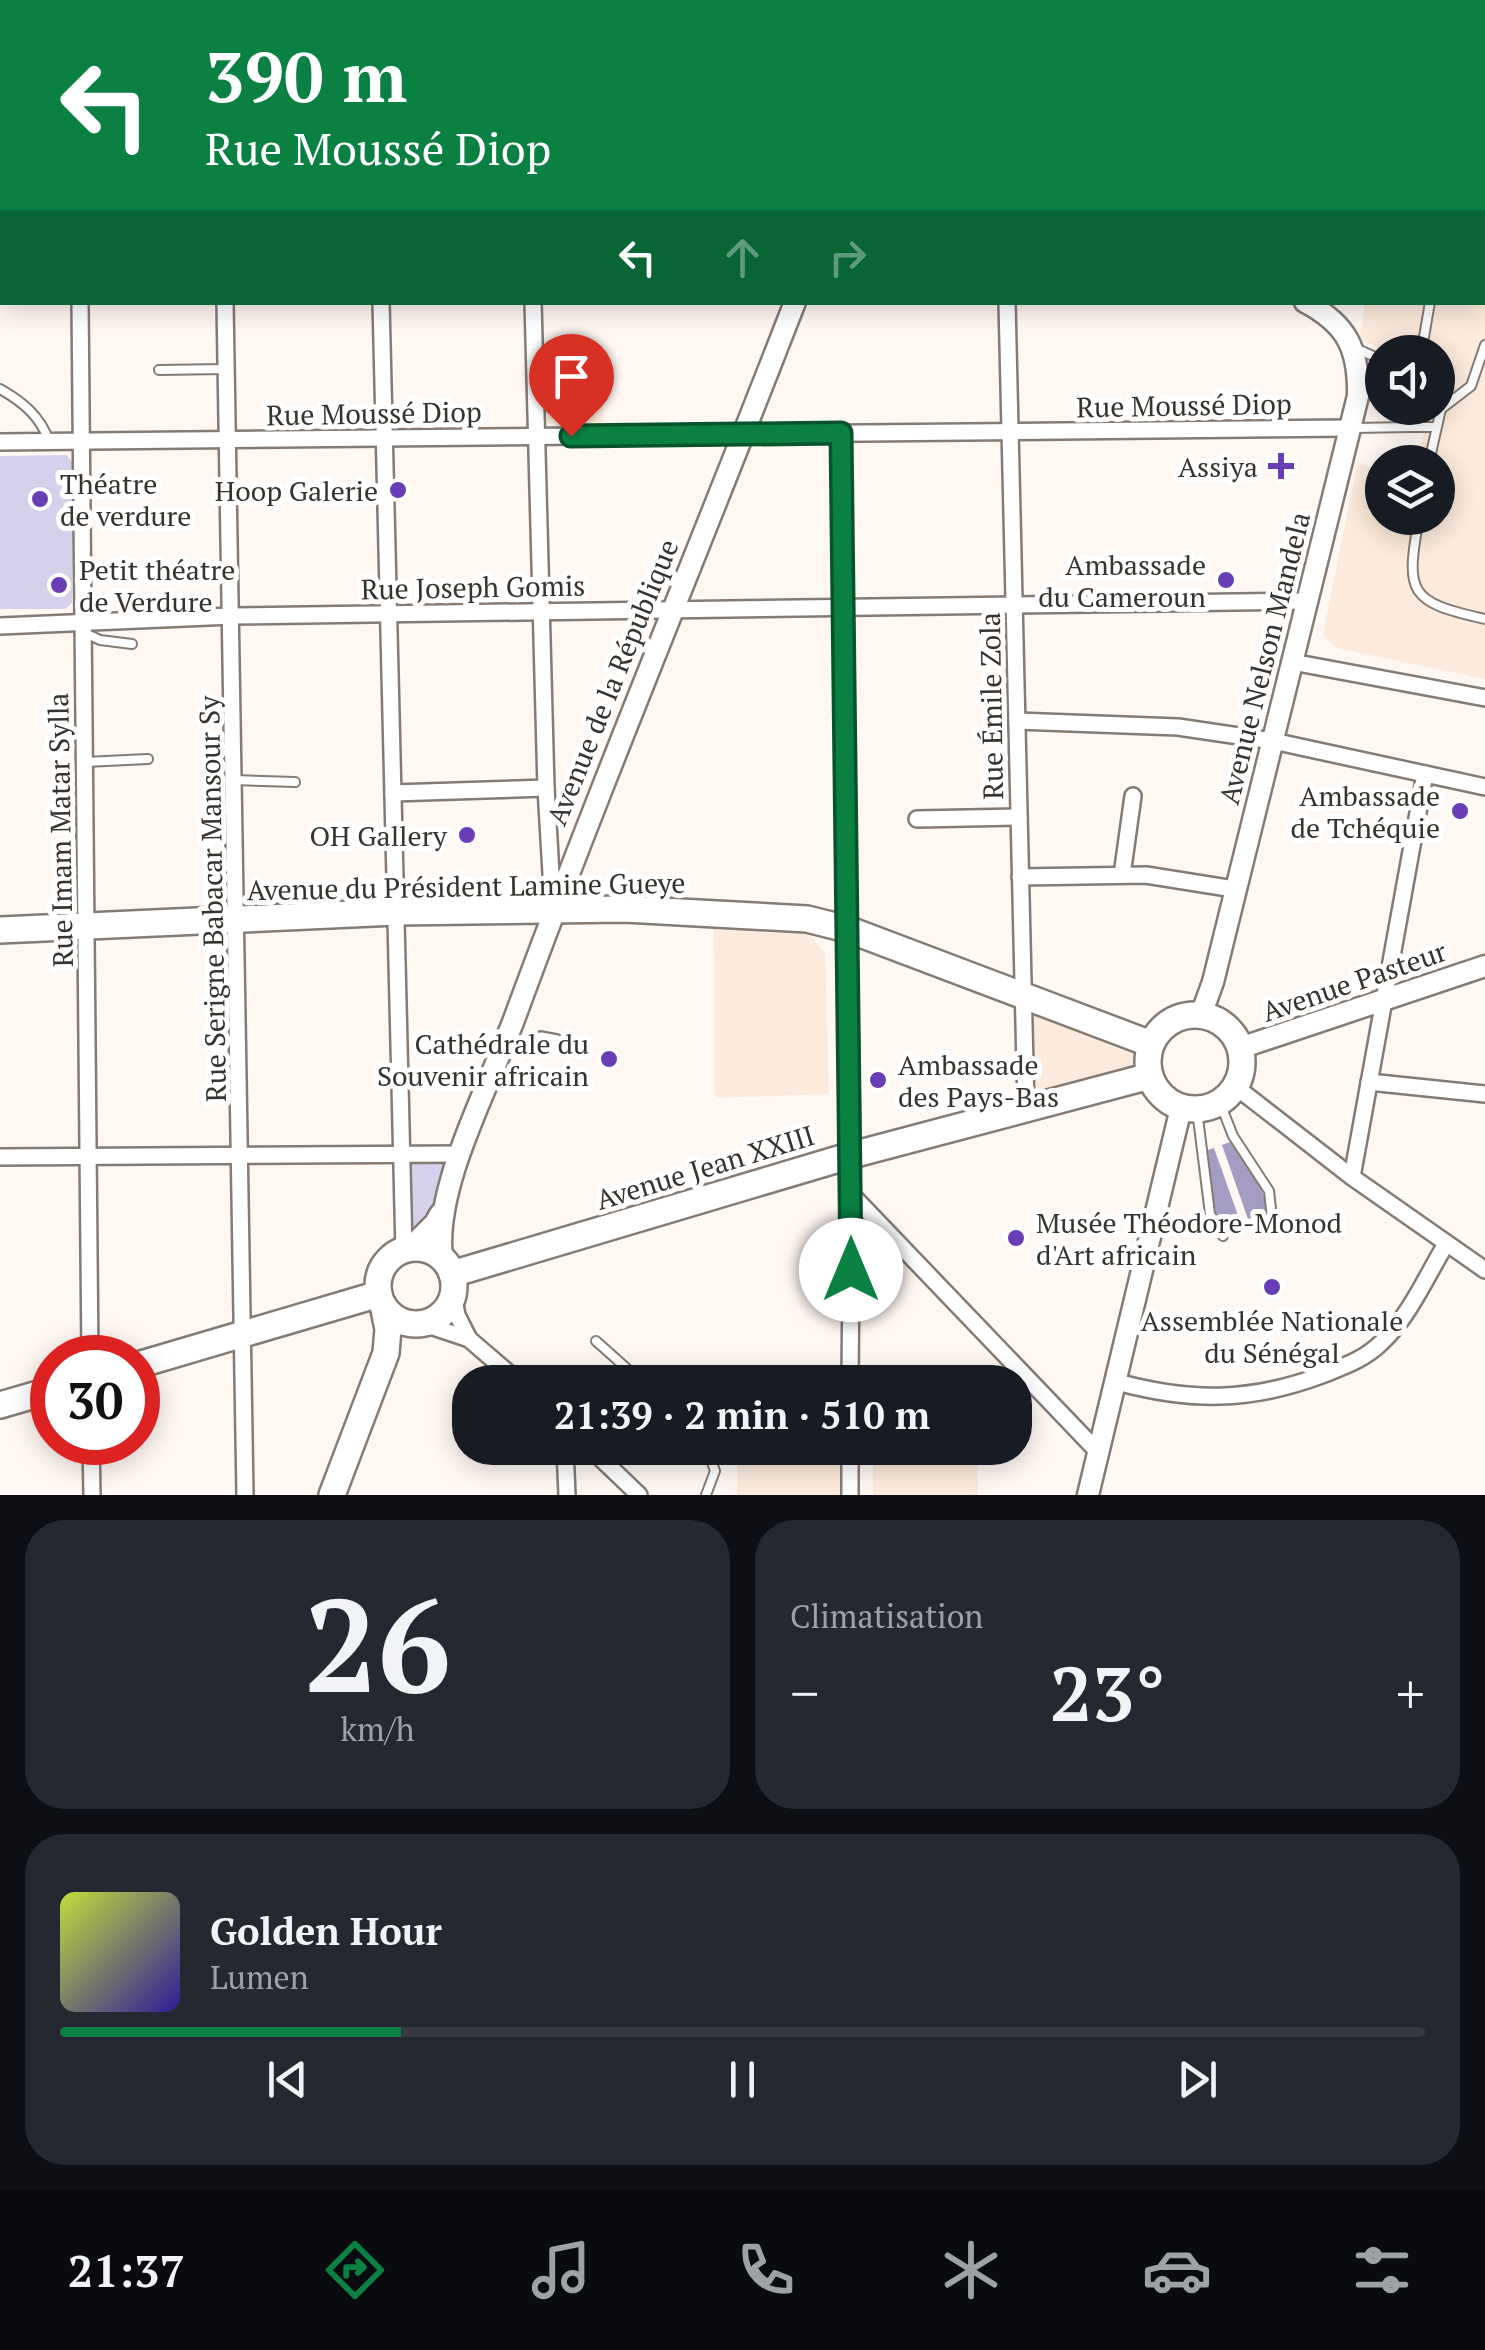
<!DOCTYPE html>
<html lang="fr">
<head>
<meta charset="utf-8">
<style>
  body { margin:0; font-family:"PT Serif",serif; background:#242831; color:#f1f3f6; height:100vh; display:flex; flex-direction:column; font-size:38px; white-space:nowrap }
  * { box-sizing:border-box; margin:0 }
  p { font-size:32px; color:#9ea1a6 }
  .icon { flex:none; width:55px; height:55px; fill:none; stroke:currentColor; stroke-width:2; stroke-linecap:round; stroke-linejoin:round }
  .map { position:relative; height:1495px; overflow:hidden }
  .sheet { display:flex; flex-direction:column; gap:25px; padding:25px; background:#0d0f14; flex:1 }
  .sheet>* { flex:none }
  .hud { position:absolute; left:0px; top:0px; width:1485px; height:305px; box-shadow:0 5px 25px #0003; background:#0b8043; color:#fff; overflow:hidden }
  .fabs { position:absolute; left:1365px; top:335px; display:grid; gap:20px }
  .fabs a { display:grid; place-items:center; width:90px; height:90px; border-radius:50%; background:#171b24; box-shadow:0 5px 25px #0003; font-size:50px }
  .speed { position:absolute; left:30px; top:1335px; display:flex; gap:20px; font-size:50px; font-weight:700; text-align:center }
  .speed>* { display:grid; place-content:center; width:130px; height:130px; border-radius:50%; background:#171b24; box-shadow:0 5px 25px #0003; line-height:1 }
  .speed .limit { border:15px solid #d22; background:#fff; color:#111 }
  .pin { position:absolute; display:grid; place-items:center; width:85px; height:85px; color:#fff; margin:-102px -42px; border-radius:50% 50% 50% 0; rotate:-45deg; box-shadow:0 0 10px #0007 }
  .pin .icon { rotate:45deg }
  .me { position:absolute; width:110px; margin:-55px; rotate:0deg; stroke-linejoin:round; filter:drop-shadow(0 0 8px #0008) }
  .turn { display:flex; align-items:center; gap:35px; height:210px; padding:0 40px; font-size:45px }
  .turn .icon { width:130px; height:130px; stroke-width:2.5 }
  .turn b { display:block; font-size:70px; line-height:85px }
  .lanes { display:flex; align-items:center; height:95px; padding:0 40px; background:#0003; justify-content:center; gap:50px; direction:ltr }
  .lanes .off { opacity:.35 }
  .big { font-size:75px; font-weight:700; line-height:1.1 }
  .sheet .tile { flex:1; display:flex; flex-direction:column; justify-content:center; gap:15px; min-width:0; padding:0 35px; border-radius:40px; background:#242831 }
  .sheet .dial { align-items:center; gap:0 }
  .dial b { font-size:130px; line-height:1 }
  .song { display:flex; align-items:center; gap:30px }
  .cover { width:120px; height:120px; border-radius:15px; background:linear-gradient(135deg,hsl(70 70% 55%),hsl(250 70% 35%)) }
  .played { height:10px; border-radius:5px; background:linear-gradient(90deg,#0b8043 25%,#363941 25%) }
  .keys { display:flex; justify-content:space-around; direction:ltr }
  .heat { display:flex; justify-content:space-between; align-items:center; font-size:55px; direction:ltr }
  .sheet .tiles { flex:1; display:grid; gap:25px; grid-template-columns:1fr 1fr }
  .tile:last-child { grid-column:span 2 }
  .trip { position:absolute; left:452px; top:1365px; width:580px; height:100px; border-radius:40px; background:#171b24; box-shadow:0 5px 25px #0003; font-weight:700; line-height:100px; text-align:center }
  .tabs { display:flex; height:160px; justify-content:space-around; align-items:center; background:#090b0e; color:#9ea1a6 }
  .tabs .icon { width:70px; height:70px }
  .tabs .current { color:#0b8043 }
  .tabs b { font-size:45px; color:#f1f3f6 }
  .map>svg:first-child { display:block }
</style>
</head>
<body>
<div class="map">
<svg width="1485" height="1495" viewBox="0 0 1485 1495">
  <rect width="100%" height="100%" fill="#fef7f2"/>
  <g fill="#fcebdc">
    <polygon points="1485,195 1485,679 1336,648 1323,635 1357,464 1382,469 1382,518 1438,518 1438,462 1416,462 1431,408 1438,408 1438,352 1388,352 1360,339 1365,303 1482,302"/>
    <polygon points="545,390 604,392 603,425 544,423"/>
    <polygon points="714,930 809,934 825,953 829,1094 715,1098"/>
    <polygon points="1028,1005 1142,1049 1140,1074 1030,1100"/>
    <polygon points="738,1448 840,1448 841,1495 737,1495"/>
    <rect x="873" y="1448" width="105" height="47"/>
  </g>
  <g fill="#d6d1eb">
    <polygon points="67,455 73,463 72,603 65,609 0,609 0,456"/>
    <polygon points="408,1161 454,1165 435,1211 411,1234"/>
  </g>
  <g fill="#a49cc3">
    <path d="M 1230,1142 C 1245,1160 1269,1188 1265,1213 L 1248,1219 L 1222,1145 Z"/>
    <path d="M 1214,1148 L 1240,1221 L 1224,1227 C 1209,1208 1209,1174 1208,1150 Z"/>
  </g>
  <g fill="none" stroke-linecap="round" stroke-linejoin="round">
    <g stroke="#857b73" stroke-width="12">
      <g id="service">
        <polyline points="912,2 913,0"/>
        <polyline points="1482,266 1485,270"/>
        <polyline points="1424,337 1430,302"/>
        <polyline points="1355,348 1382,360"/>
        <polyline points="159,370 225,369"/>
        <polyline points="535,372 603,378"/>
        <path d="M 0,389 C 23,402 40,416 49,441"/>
        <polyline points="1410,427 1436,427"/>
        <polyline points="1354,428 1410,427 1412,408"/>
        <polyline points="1429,462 1441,409 1471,386 1485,345"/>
        <path d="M 1419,518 C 1405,594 1409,602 1485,619"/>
        <polyline points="83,632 100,640 132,644"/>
        <polyline points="85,762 148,759"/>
        <polyline points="234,780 295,782"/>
        <polyline points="1220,1103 1233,1136 1269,1191 1272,1218"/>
        <polyline points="1197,1110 1210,1214 1223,1236"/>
        <polyline points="596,1341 642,1382"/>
        <polyline points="706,1495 715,1471 707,1448"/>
      </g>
    </g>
    <g stroke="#857b73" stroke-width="16">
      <polyline id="pedestrian" points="541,1038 557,1041"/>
    </g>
    <g stroke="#857b73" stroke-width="20">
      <g id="minor">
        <polyline points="77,0 77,2"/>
        <polyline points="219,0 219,2"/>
        <polyline points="374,0 374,2"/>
        <polyline points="525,0 525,2"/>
        <polyline points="0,13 2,13"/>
        <polyline points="1482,79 1485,78"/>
        <polyline points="1482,92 1485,93"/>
        <polyline points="0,142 2,142"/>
        <polyline points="0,268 2,268"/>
        <polyline points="80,302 90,1358"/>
        <polyline points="225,302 245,1495"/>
        <polyline points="381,302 404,1250"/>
        <polyline points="533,302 546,788 553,908"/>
        <polyline points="1007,302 1026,1109"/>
        <polyline points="841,433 852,1155 850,1382"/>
        <polyline points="0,442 1349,428"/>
        <polyline points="0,626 232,616 1307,601"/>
        <polyline points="1292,662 1485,698"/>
        <polyline points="1017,721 1178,727 1273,741 1485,787"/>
        <polyline points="393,793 546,788"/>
        <polyline points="917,819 1019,817"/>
        <polyline points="1122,875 1133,796"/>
        <polyline points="1020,877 1146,875 1234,889"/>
        <polyline points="1369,1082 1485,1094"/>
        <polyline points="1236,1087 1352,1177 1485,1270"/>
        <polyline points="0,1157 460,1154"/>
        <polyline points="1352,1177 1425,774"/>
        <polyline points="851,1194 1099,1453"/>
        <polyline points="453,1295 457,1315 469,1339"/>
        <polyline points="424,1324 469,1339 519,1382"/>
        <path d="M 1117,1382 C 1191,1402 1250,1402 1322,1375 C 1345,1366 1365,1359 1382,1342 C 1410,1315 1426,1277 1446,1244"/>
        <polyline points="91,1442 92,1495"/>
        <polyline points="565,1448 567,1495"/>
        <polyline points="590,1448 639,1495"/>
        <polyline points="850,1495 850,1448"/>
      </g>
    </g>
    <g stroke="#857b73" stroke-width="25">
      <g id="tertiary">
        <polyline points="550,0 556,2"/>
        <path d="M 1201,1015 L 1213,982 L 1358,396 C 1359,349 1347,324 1305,302"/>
        <polyline points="1240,1048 1485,966"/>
        <polyline points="409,1249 435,1223 440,1214"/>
        <path d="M 442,1258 C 433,1186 491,1083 516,1014 C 604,775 703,540 795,302"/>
        <polyline points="1088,1495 1181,1108"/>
      </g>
    </g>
    <g stroke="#857b73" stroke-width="30">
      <g id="primary">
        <polyline points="0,930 396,912 625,909 807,919 847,929 1151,1044"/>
        <circle cx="1195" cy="1062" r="47"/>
        <circle cx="416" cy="1286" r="38"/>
        <polyline points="452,1274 852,1155 1150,1076"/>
        <polyline points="138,1365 379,1294"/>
        <polyline points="0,1405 52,1390"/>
        <polyline points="332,1495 386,1353 388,1329 383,1305"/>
      </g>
    </g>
    <use href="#service" stroke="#fff" stroke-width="8"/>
    <use href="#pedestrian" stroke="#fff" stroke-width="11"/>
    <use href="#minor" stroke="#fff" stroke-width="15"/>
    <use href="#tertiary" stroke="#fff" stroke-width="20"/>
    <use href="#primary" stroke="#fff" stroke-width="25"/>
  </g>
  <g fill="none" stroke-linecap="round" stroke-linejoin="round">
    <g stroke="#07532c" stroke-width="25">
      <polyline id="route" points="571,436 841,433 851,1270"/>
    </g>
    <use href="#route" stroke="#0b8043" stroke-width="18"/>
  </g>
  <g fill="#673eb6" stroke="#fff" stroke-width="4">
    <path d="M1276 451h10v10h10v10h-10v10h-10v-10h-10v-10h10z"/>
    <circle cx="398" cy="490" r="10"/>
    <circle cx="40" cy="499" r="10"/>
    <circle cx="1226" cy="580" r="10"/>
    <circle cx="59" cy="585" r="10"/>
    <circle cx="1460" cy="811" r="10"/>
    <circle cx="467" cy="835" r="10"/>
    <circle cx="609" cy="1059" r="10"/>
    <circle cx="878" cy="1080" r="10"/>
    <circle cx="1016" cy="1238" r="10"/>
    <circle cx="1272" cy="1287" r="10"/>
  </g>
  <g text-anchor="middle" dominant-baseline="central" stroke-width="10" stroke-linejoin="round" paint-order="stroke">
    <g font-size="28" fill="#37332f" stroke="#fff">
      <text transform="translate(1184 405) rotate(-1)">Rue Moussé Diop</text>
      <text transform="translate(374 413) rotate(-1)">Rue Moussé Diop</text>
      <text transform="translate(473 587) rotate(-1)">Rue Joseph Gomis</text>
      <text transform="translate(1264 658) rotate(-76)">Avenue Nelson Mandela</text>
      <text transform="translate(612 682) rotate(-68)">Avenue de la République</text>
      <text transform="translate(991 706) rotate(-91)">Rue Émile Zola</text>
      <text transform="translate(60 830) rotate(-91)">Rue Imam Matar Sylla</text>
      <text transform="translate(466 886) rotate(-1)">Avenue du Président Lamine Gueye</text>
      <text transform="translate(212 899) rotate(-91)">Rue Serigne Babacar Mansour Sy</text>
      <text transform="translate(1354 981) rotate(-19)">Avenue Pasteur</text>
      <text transform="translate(705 1167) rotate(-17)">Avenue Jean XXIII</text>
    </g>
    <g font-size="28" fill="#37332f" stroke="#fff" text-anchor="end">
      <text x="1258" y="466">Assiya</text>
      <text x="60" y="483" text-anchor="start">Théatre<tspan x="60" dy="32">de verdure</tspan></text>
      <text x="378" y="490">Hoop Galerie</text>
      <text x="1206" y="564">Ambassade<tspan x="1206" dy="32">du Cameroun</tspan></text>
      <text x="79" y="569" text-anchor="start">Petit théatre<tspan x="79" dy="32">de Verdure</tspan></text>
      <text x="1440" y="795">Ambassade<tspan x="1440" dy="32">de Tchéquie</tspan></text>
      <text x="447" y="835">OH Gallery</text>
      <text x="589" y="1043">Cathédrale du<tspan x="589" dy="32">Souvenir africain</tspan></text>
      <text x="898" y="1064" text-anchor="start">Ambassade<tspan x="898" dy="32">des Pays-Bas</tspan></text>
      <text x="1036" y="1222" text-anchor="start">Musée Théodore-Monod<tspan x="1036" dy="32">d'Art africain</tspan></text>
      <text x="1272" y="1320" text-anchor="middle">Assemblée Nationale<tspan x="1272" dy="32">du Sénégal</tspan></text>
    </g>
  </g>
</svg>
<div class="fabs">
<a><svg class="icon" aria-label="sound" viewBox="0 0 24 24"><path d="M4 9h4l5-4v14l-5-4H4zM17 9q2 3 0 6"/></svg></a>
<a><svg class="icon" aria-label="layers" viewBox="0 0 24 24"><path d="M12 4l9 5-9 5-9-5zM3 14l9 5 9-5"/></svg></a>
</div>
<div class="speed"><div class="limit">30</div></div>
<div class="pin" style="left:571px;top:436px;background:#d93025"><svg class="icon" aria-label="arrive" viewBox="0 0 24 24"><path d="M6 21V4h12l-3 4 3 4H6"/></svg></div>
<svg class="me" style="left:851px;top:1270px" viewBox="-20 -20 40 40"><circle r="19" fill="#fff"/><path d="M0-13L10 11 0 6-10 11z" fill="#0b8043"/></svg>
<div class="trip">21:39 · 2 min · 510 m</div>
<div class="hud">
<div class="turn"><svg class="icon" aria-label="left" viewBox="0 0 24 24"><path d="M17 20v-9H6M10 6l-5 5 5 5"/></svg><div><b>390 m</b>Rue Moussé Diop</div></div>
<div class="lanes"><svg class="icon" aria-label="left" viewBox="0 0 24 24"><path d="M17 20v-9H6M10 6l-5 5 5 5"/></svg><svg class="icon off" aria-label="ahead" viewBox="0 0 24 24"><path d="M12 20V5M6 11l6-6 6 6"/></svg><svg class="icon off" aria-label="right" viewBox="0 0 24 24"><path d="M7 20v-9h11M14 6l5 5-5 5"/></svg></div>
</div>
</div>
<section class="sheet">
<div class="tiles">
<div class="tile dial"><b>26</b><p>km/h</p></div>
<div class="tile"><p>Climatisation</p>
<div class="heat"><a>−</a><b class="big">23°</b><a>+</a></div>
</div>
<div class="tile">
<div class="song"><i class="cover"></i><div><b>Golden Hour</b><p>Lumen</p></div></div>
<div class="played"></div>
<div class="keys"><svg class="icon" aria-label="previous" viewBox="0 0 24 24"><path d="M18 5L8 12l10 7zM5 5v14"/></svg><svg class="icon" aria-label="pause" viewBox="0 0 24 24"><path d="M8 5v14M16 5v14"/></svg><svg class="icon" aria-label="next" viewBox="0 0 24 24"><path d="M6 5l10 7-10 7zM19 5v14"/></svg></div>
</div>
</div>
</section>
<nav class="tabs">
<b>21:37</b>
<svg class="icon current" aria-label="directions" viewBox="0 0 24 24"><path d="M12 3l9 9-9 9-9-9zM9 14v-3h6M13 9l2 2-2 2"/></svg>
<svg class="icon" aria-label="music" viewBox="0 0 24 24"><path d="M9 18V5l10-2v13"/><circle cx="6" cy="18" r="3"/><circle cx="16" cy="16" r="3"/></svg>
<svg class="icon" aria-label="phone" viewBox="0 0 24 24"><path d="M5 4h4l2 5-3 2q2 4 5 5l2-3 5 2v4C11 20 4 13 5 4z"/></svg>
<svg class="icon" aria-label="climate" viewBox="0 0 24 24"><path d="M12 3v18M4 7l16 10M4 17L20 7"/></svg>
<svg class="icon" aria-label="car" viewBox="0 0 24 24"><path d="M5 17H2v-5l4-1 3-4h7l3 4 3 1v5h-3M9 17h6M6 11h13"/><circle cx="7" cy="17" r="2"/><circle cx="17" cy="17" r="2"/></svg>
<svg class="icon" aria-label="filters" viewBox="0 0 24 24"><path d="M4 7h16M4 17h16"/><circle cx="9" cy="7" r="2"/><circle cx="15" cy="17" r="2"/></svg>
</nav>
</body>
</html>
